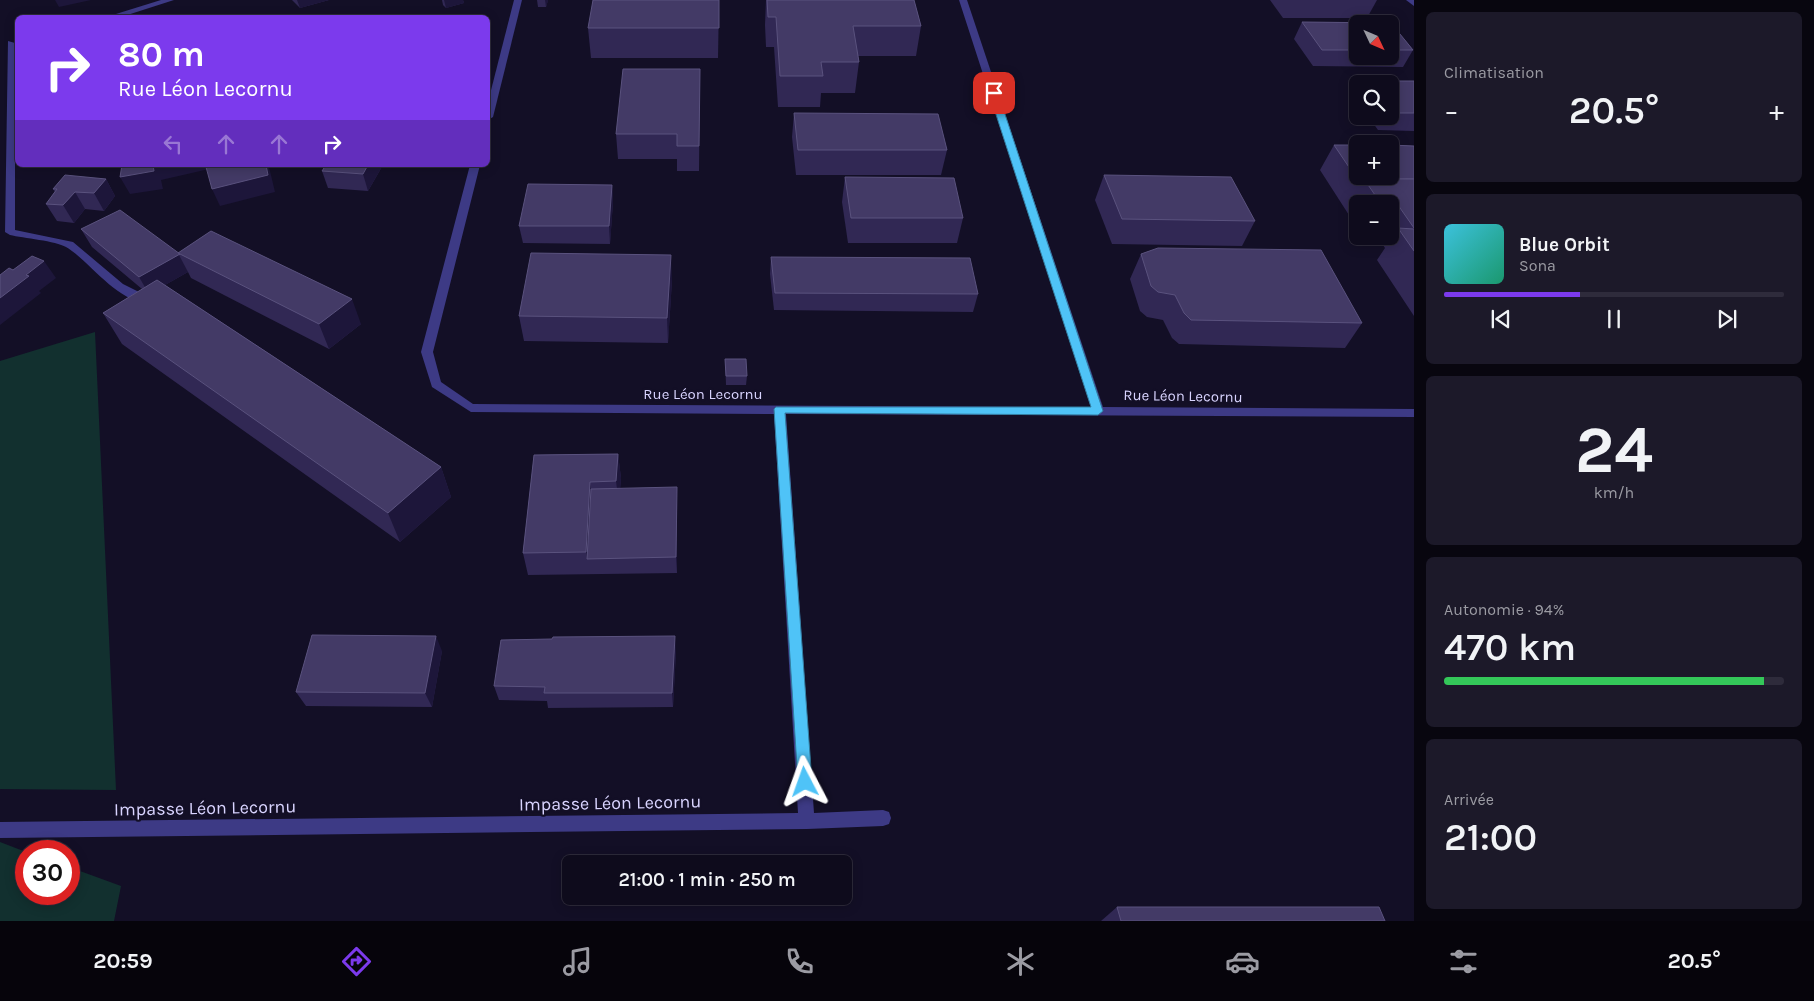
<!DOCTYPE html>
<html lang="fr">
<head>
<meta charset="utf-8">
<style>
  body { margin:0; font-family:Karla,sans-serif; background:#1c1929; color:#f1f3f6; height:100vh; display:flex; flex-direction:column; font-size:19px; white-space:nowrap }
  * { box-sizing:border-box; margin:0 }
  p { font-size:16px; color:#9b9ba3 }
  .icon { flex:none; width:28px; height:28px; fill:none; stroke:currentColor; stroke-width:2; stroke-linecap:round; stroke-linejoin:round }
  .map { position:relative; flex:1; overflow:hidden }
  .panel { display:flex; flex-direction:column; gap:12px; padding:12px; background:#08060f; width:400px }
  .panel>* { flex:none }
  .hud { position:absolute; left:15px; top:15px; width:475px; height:152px; border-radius:8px; box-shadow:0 2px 12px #0003,0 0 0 1px #2e2b3b; background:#7c3aed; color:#fff; overflow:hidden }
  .needle { width:32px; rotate:134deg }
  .tools { position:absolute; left:1349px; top:15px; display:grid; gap:10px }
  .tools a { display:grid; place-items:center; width:50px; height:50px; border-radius:8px; background:#0e0b1c; box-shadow:0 2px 12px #0003,0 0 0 1px #2e2b3b; font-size:25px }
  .speed { position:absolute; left:15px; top:840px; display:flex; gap:10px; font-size:25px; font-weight:700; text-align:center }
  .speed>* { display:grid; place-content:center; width:65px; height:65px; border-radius:50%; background:#0e0b1c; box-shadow:0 2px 12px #0003,0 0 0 1px #2e2b3b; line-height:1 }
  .speed .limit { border:8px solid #d22; background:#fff; color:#111 }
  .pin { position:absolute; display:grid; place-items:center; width:42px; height:42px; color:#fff; margin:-21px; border-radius:10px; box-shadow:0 2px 8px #0006 }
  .me { position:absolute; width:55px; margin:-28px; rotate:356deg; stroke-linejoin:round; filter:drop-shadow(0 0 4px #0008) }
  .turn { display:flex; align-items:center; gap:18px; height:105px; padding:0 20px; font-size:22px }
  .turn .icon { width:65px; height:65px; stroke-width:2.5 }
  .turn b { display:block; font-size:35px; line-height:42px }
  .lanes { display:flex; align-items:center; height:48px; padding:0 20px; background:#0003; justify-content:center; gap:25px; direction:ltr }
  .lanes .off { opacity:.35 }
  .big { font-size:38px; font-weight:600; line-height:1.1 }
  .panel .tile { flex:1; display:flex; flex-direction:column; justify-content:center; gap:8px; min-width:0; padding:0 18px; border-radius:8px; background:#1c1929 }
  .panel .dial { align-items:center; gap:0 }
  .dial b { font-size:65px; line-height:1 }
  .song { display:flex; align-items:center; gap:15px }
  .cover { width:60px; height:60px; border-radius:8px; background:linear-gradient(135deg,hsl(190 70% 55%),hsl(160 70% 35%)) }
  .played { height:5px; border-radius:2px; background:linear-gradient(90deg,#7c3aed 40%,#2e2b3b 40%) }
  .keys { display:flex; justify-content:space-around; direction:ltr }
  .heat { display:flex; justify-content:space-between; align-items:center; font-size:28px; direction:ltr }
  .charge { height:8px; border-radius:4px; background:linear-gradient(90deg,#34c759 94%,#2e2b3b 0) }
  .trip { position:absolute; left:562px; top:855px; width:290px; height:50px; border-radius:8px; background:#0e0b1c; box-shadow:0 2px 12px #0003,0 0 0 1px #2e2b3b; font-weight:600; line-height:50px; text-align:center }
  .menu { display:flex; height:80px; justify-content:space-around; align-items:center; background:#06040b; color:#9b9ba3 }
  .menu .icon { width:35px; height:35px }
  .menu .selected { color:#7c3aed }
  .menu b { font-size:22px; color:#f1f3f6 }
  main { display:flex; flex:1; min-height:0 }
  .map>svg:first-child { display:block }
</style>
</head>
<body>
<main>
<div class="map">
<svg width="1414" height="921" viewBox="0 0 1414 921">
  <rect width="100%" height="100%" fill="#130f26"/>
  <g fill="#12302f">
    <polygon points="95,332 116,790 0,789 0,361"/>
    <polygon points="0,842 26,852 26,894 69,894 69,867 121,886 114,921 0,921"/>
  </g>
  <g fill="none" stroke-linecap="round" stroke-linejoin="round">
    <g fill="#3d3a85" fill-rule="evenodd">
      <polygon points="161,0 174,0 118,18 103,18"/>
      <polygon points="514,0 522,0 493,117 488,120 488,102"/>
      <polygon points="959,0 967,0 1103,407 1414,409 1414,417 786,414 814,813 883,810 889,812 891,818 889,824 883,826 807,829 0,838 0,822 798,813 774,414 471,412 432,387 421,352 470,165 480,165 433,352 441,382 473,404 1091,407"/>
      <polygon points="1406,0 1414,0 1414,6"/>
      <path d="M 8,41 L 15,43 L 15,230 L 73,242 L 123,284 L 141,293 L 152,295 L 153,298 L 152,301 C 122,309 89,260 66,247 C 56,241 23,238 10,235 L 5,232 Z"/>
    </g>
  </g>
  <g fill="#312854" fill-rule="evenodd">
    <polygon points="292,0 329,0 300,8"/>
    <polygon points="442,0 463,0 464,3 446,8 443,5"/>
    <polygon points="537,0 548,0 546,7 538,7"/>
    <polygon points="719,0 718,58 591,58 588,28"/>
    <polygon points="766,0 914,0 921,26 916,56 858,56 859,62 855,93 821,93 820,107 778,107 774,47 766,47 765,25"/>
    <polygon points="1270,0 1377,0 1367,18 1283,18"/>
    <path d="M 1302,22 L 1391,23 L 1413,50 L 1403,67 L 1313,66 L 1294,39 ZM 1358,24 L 1390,24 L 1390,56 L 1358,56 Z"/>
    <polygon points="700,69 699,171 677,171 677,159 618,159 616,134"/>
    <polygon points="1364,81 1414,81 1414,131 1378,130 1368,116 1390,116 1390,84 1363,84"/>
    <polygon points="1358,93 1358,102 1355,98"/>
    <polygon points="794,113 947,150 941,175 796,175 792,137"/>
    <polygon points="1334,145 1414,146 1414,316 1377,260 1385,248 1377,236 1390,236 1390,204 1358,204 1358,226 1356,226 1320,170"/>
    <polygon points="326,165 383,165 368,191 328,188 322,171"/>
    <polygon points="1104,175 1255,221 1242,246 1112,244 1095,200"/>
    <polygon points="845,177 963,218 957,243 848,243 842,202"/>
    <polygon points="106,179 115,196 104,211 85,209 74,223 57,221 46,204 55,192 53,189"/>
    <polygon points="612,185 613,202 610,244 523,243 519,226"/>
    <polygon points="81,229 179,254 178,253 361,324 329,349 191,278 188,272 165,285 441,467 451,497 400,542 122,344 103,313 142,289 92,247"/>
    <polygon points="1141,254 1362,323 1345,348 1179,344 1172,338 1163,320 1147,317 1140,311 1130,279"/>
    <polygon points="771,257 978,294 973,312 774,310 770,274"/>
    <polygon points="672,280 668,343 524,341 519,316"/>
    <polygon points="725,359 747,376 746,385 726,385"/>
    <polygon points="618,454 621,478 620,489 677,504 677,573 528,575 523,553 534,455"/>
    <polygon points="442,651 432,707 306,706 296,692"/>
    <polygon points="676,651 673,707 548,708 547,701 499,700 494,686"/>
    <polygon points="1117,907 1385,921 1101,921"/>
  </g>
  <g fill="#1d163a">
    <polygon points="55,0 91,0 59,7"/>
    <polygon points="297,0 329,0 300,8"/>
    <polygon points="444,0 463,0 464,3 446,8"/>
    <polygon points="545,0 548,0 548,1 546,7"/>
    <polygon points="153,165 218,165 218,167 161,180 163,189 130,194 120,177"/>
    <polygon points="266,165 268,165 270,171 275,192 220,206 212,189"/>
    <polygon points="368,165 383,165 368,191 363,174"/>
    <polygon points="106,179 115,196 104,211 94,193"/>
    <polygon points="612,185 613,202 610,244 609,226"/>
    <polygon points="75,192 85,209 74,223 63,205"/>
    <polygon points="179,255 188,272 149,294 139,277"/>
    <polygon points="671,255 672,280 668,343 667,318"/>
    <polygon points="44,261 56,278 39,291 41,293 0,325 0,288 26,275"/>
    <polygon points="352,299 361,324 329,349 319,324"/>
    <polygon points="618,454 621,478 619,505 616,481"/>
    <polygon points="441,467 451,497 400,542 388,513"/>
    <polygon points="590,482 593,506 587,559 586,552"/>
    <polygon points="677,487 677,573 676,557"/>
    <polygon points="436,636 442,651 432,707 425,693"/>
    <polygon points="675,636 676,651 673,707 672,693"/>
  </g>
  <g fill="#433a66" stroke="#5a527e">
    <polygon points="593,0 719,0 719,28 588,28"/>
    <polygon points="767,0 914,0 921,26 853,26 859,62 821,62 823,76 780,76 776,17 768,17"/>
    <polygon points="1302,22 1391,23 1413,50 1390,50 1390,24 1358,24 1358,50 1322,50"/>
    <polygon points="623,69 700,69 699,146 677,146 677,134 616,134"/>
    <polygon points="1364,81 1414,81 1414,113 1390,113 1390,84 1366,84"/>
    <polygon points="794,113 938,114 947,150 798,150"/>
    <polygon points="1334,145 1358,145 1358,176 1390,176 1390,145 1414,146 1414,179 1364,179 1361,185"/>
    <polygon points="122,165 153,165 154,171 120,177"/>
    <polygon points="215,165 266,165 268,175 212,189 206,167"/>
    <polygon points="326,165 368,165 363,174 322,171"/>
    <polygon points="65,175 106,179 94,193 75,192 63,205 46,204 57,189 53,189"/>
    <polygon points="1104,175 1231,177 1255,221 1122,219"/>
    <polygon points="845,177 954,178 963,218 851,218"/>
    <polygon points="1364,179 1414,179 1414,228 1391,195 1375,195"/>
    <polygon points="528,184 612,185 609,226 519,226"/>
    <polygon points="120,210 180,254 139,277 81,229"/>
    <polygon points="1398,228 1414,229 1414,251"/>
    <polygon points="211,231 352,299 319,324 178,253"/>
    <polygon points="1158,248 1321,250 1362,323 1191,320 1184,313 1175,295 1158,292 1151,286 1141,254"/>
    <polygon points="531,253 671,255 667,318 519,316"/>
    <polygon points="32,256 44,261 26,275 29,276 0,298 0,275 9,268 13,270"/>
    <polygon points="771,257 970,258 978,294 775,293"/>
    <polygon points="157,280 441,467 388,513 103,313"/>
    <polygon points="725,359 746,359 747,376 726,376"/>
    <polygon points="618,454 616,481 590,482 586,552 523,553 534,455"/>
    <polygon points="677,487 676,557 587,559 591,489"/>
    <polygon points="312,635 436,636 425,693 296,692"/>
    <polygon points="675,636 672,693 544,693 545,687 494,686 501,640 552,639 553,637"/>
    <polygon points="1117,907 1379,907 1385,921 1121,921"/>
  </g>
  <polygon fill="#4fc3f7" stroke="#337fa1" points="994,91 998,93 1103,411 1098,415 785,413 812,782 810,787 805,789 800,787 798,782 774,409 776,407 1091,407 989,93"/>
  <g text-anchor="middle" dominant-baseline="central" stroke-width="4.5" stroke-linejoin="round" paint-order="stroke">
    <g font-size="15" fill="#d9d4ff" stroke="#130f26">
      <text x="703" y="394">Rue Léon Lecornu</text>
      <text transform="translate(1183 396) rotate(1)">Rue Léon Lecornu</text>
    </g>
    <g font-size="18" fill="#d9d4ff" stroke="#130f26">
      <text transform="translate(610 803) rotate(-1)">Impasse Léon Lecornu</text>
      <text transform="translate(205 808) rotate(-1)">Impasse Léon Lecornu</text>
    </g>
  </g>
</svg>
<div class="tools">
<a><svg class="needle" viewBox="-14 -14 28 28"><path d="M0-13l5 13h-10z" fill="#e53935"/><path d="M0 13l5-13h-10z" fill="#9b9ba3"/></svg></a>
<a><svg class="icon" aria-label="search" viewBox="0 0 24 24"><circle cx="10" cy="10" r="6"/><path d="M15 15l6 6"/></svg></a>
<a>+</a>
<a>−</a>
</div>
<div class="speed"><div class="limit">30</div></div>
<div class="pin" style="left:994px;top:93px;background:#d93025"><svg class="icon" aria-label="arrive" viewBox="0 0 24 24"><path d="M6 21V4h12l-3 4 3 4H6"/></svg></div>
<svg class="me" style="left:805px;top:782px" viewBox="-20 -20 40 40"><path d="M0-17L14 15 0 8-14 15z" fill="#4fc3f7" stroke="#fff" stroke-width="4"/></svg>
<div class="trip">21:00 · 1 min · 250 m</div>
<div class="hud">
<div class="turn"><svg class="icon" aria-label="right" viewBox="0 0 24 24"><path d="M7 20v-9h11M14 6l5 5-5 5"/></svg><div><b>80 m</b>Rue Léon Lecornu</div></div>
<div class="lanes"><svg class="icon off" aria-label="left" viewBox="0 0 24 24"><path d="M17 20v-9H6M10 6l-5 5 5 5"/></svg><svg class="icon off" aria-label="ahead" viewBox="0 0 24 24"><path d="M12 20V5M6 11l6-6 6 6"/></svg><svg class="icon off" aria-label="ahead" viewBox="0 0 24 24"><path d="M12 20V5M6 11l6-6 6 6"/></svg><svg class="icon" aria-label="right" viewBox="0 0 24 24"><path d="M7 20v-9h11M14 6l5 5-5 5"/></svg></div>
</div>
</div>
<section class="panel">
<div class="tile"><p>Climatisation</p>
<div class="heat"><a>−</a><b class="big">20.5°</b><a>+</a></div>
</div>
<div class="tile">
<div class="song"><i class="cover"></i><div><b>Blue Orbit</b><p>Sona</p></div></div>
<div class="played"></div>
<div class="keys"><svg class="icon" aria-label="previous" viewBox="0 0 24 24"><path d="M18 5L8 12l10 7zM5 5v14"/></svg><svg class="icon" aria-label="pause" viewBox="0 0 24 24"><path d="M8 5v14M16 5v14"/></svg><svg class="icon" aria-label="next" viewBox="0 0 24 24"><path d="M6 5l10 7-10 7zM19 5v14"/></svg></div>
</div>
<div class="tile dial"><b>24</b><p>km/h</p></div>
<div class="tile"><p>Autonomie · 94%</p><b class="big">470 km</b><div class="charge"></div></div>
<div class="tile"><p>Arrivée</p><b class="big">21:00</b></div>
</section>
</main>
<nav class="menu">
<b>20:59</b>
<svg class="icon selected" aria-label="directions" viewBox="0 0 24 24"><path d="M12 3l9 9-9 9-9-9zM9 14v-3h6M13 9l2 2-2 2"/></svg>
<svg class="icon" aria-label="music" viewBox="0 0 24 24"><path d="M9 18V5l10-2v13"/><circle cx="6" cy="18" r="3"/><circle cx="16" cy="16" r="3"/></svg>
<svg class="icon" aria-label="phone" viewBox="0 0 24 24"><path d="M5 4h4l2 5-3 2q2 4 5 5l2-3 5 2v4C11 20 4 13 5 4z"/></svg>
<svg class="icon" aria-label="climate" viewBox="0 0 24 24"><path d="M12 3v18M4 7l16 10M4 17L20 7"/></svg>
<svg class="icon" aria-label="car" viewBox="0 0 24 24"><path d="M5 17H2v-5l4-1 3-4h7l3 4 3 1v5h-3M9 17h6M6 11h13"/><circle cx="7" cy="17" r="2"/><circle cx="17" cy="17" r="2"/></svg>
<svg class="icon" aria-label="filters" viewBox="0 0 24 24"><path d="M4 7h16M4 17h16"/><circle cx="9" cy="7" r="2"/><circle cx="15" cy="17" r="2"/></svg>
<b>20.5°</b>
</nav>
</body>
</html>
